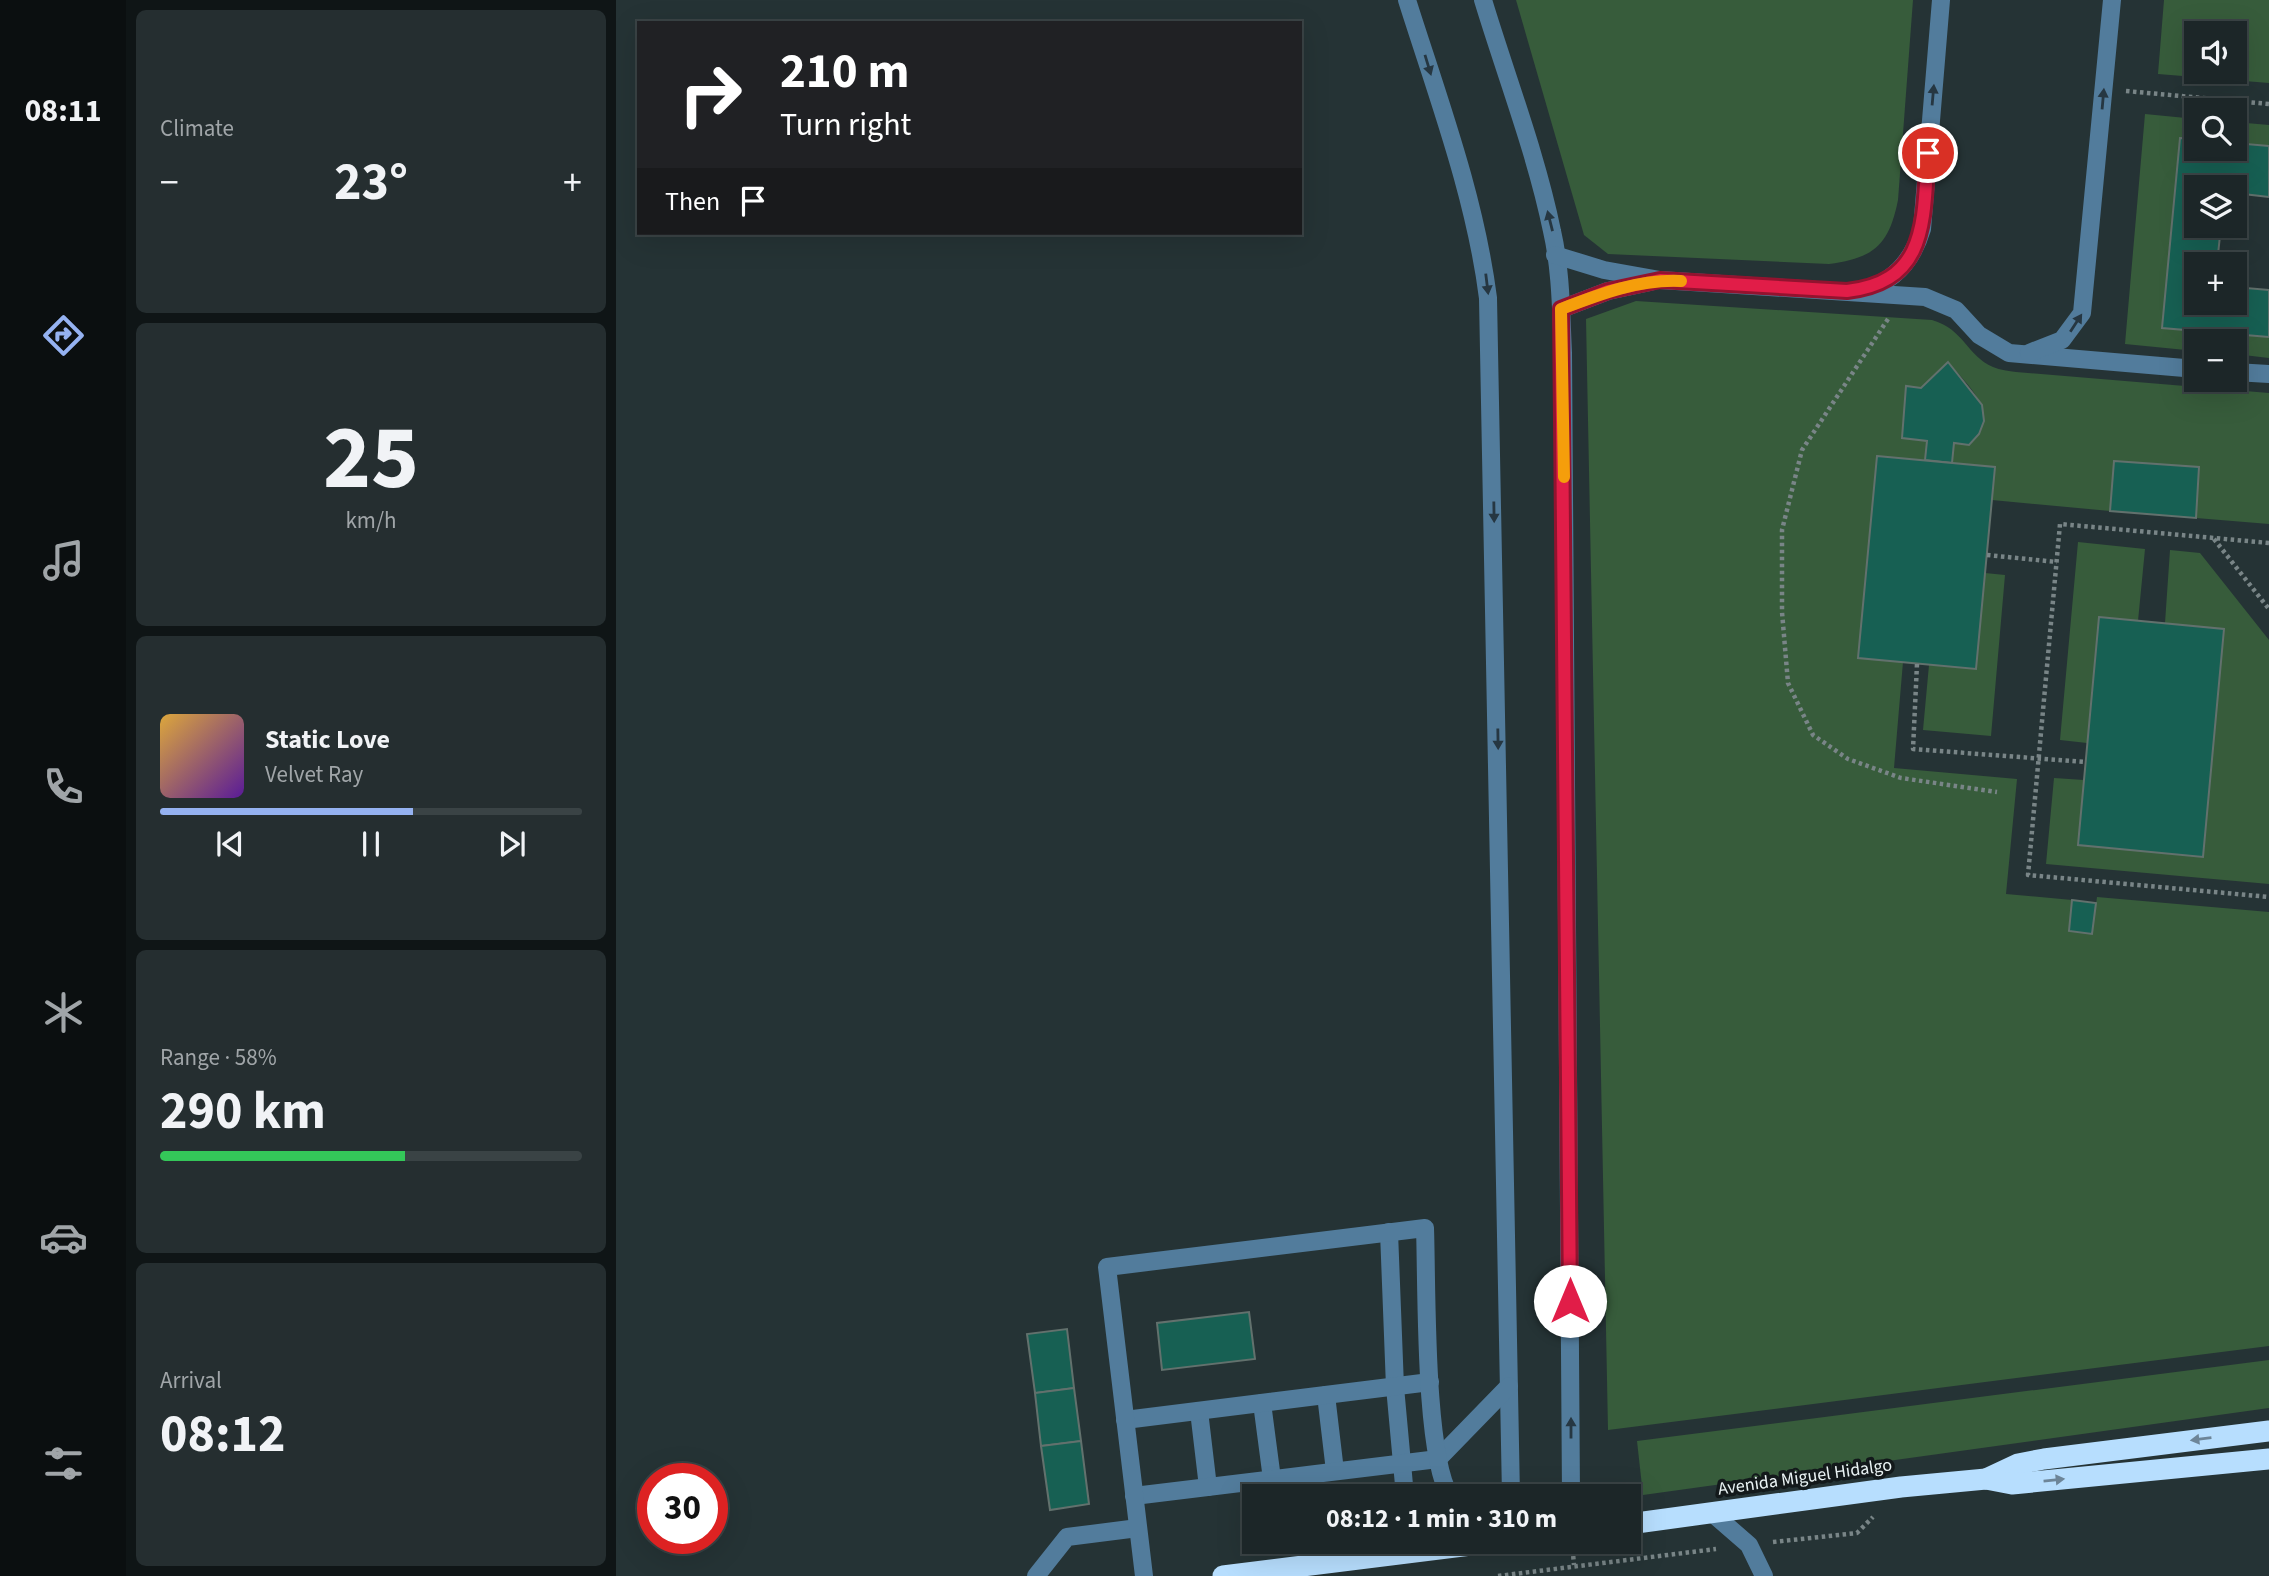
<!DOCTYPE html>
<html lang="en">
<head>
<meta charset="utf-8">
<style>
  body { margin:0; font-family:"Source Sans 3",sans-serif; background:#252e30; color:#f1f3f6; height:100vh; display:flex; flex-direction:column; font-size:26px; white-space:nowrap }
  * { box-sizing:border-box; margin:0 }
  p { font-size:23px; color:#a0a5a8 }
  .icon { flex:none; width:38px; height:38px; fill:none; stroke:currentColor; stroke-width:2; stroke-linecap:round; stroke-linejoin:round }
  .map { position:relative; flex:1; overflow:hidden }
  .side { display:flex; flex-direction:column; gap:10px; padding:10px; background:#0f1516; width:490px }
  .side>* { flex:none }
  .top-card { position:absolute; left:21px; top:21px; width:665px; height:214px; border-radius:0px; box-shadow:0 7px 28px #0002,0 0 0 2px #3a4345; background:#202124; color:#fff; overflow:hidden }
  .tools { position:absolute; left:1568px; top:21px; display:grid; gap:14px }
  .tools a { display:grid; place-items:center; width:63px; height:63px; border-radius:0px; background:#1c2628; box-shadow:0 7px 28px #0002,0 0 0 2px #3a4345; font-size:35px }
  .speed { position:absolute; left:21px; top:1463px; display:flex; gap:14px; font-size:35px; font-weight:700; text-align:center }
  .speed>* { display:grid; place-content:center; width:91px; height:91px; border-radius:50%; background:#1c2628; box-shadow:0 7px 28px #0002,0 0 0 2px #3a4345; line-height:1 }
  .speed .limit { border:10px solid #d22; background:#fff; color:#111 }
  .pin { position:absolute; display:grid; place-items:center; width:60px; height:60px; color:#fff; margin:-30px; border:4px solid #fff; border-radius:50%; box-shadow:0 2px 7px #0007 }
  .me { position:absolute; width:77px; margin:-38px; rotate:0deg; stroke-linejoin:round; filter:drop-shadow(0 0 5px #0008) }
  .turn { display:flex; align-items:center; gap:24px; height:147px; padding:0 28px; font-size:32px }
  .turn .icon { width:91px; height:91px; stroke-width:2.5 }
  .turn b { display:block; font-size:49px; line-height:60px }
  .then { display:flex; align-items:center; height:66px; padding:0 28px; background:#0003; gap:14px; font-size:26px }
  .big { font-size:52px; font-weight:700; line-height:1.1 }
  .side .tile { flex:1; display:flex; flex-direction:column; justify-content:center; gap:10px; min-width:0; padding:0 24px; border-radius:10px; background:#252e30 }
  .side .dial { align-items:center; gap:0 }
  .dial b { font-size:91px; line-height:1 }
  .song { display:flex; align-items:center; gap:21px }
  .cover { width:84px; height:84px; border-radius:10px; background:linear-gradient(135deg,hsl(40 70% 55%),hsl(270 70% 35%)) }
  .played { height:7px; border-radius:4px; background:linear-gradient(90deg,#95b2f1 60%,#3a4345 60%) }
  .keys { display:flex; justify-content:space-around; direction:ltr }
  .heat { display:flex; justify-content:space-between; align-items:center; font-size:38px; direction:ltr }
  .charge { height:10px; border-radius:5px; background:linear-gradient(90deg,#34c759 58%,#3a4345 0) }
  .trip { position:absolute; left:626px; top:1484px; width:399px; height:70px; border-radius:0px; background:#1c2628; box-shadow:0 7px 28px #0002,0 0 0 2px #3a4345; font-weight:700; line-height:70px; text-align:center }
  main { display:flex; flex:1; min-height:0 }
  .tabs { display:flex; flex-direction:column; width:126px; justify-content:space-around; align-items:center; background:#0b0f10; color:#a0a5a8 }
  .tabs .icon { width:49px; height:49px }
  .tabs .on { color:#95b2f1 }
  .tabs b { font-size:32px; color:#f1f3f6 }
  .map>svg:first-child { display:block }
</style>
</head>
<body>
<main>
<nav class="tabs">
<b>08:11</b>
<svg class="icon on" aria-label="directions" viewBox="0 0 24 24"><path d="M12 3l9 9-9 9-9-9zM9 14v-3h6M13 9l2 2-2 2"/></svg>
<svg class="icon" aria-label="music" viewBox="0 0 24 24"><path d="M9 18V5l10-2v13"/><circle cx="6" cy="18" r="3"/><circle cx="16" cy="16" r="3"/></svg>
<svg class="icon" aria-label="phone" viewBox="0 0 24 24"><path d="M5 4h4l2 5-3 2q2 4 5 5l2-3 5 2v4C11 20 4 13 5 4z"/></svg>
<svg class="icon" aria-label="climate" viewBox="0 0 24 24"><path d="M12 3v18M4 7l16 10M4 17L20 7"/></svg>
<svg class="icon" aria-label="car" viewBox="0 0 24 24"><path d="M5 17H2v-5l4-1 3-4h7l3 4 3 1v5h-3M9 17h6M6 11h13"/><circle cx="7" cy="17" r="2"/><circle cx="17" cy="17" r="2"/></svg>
<svg class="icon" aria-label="filters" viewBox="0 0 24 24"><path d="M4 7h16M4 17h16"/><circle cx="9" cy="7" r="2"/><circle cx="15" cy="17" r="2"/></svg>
</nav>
<section class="side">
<div class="tile"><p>Climate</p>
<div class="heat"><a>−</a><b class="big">23°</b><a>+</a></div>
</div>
<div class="tile dial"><b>25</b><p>km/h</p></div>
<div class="tile">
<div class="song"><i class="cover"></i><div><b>Static Love</b><p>Velvet Ray</p></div></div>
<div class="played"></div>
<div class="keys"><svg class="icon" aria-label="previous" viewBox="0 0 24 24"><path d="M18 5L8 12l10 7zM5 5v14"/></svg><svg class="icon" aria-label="pause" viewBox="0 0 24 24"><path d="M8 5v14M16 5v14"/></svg><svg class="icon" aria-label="next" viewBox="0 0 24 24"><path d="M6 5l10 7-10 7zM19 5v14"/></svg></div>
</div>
<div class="tile"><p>Range · 58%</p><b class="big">290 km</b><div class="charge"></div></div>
<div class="tile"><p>Arrival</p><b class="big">08:12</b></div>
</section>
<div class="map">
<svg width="1653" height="1576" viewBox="0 0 1653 1576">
  <rect width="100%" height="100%" fill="#253335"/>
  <g fill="#375c3b" fill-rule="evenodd">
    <path d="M 900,0 L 1297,0 L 1282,200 C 1273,245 1258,258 1213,264 L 992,254 L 968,235 Z"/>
    <path d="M 1548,0 L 1653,0 L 1653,83 L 1542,74 ZM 1580,33 L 1619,33 L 1619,72 L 1580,72 Z"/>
    <polygon points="1529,114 1580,119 1580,139 1564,138 1546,327 1653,337 1653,358 1619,354 1619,341 1580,341 1580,351 1509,344"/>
    <polygon points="1619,122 1653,125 1653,146 1619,143"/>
    <path d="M 1020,301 L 1316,320 C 1348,329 1351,356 1377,367 C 1384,370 1393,371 1400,372 L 1653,393 L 1653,524 L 1580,518 L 1583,467 L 1498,461 L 1494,511 L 1376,500 L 1379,468 L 1336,463 L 1338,443 L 1353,445 C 1384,411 1355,389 1332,362 L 1305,388 L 1291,387 L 1286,438 L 1311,441 L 1309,460 L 1261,456 L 1243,658 L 1287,662 L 1278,768 L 1401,779 L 1390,894 L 1456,900 L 1453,931 L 1476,934 L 1481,897 L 1653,912 L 1653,1346 L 992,1430 L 970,319 Z"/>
    <polygon points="1462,542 1529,549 1522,621 1483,617 1471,743 1444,740"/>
    <polygon points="1554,550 1584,553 1653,640 1653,884 1430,864 1438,778 1468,780 1462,845 1587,856 1608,629 1549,623"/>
    <polygon points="1369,573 1389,575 1375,736 1307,730 1313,665 1360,669"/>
    <polygon points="1653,1360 1653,1408 1027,1495 1021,1441"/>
  </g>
  <g fill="#176053" stroke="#62716d" stroke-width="2">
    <polygon points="1564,138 1580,139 1580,149 1619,149 1619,143 1653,146 1653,197 1619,193 1619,187 1580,187 1580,226 1605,226 1601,264 1580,264 1580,303 1619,303 1619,287 1653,290 1653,337 1546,328"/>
    <polygon points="1332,362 1366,405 1368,421 1363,434 1353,445 1338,443 1336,463 1309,460 1311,441 1286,438 1290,386 1305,388"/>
    <polygon points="1261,456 1379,467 1360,669 1242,658"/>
    <polygon points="1498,461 1583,467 1580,518 1494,511"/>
    <polygon points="1483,617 1608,629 1587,857 1462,845"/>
    <polygon points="1456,900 1480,903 1476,934 1453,931"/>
    <polygon points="633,1312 639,1359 546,1370 541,1323"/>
    <polygon points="451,1329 458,1388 419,1393 411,1334"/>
    <polygon points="458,1388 465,1441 425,1446 419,1393"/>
    <polygon points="465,1441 473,1504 434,1510 425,1446"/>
  </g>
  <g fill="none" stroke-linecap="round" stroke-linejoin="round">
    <g stroke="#798587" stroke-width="4.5" stroke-dasharray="3.5 3.5" stroke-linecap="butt">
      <polyline points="1510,91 1653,104"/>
      <polyline points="1272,319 1186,450 1166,530 1166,612 1172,683 1197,735 1232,759 1285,778 1381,792"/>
      <polyline points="1598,539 1653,609"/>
      <polyline points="1653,543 1444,524 1412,875 1653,897"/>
      <polyline points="1371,555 1441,562"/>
      <polyline points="1301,664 1297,749 1469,762"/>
      <polyline points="956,1542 958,1565"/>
      <polyline points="1157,1542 1241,1533 1257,1517"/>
      <polyline points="882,1576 1100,1549"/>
    </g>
    <g stroke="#527c9c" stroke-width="18">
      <path d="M 791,0 C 822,98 859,196 872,298 L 895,1496"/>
      <path d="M 867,0 C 890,76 920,153 936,231 C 945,270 945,313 947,353 L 955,1496"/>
      <polyline points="939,255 988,270 1044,280 1309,297 1340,310 1363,335 1393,353 1580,369"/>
      <path d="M 1249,289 C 1280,281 1297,259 1306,229 L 1325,0"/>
      <polyline points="945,309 992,291 1034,282"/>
      <polyline points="1413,353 1446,340 1466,313 1496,0"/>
      <polyline points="1619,372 1653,374"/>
      <polyline points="773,1232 779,1387 789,1496"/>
      <polyline points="710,1395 719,1471"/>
      <polyline points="646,1403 656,1479"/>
      <polyline points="583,1411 592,1487"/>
      <polyline points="509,1420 814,1382"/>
      <polyline points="518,1496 822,1459 893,1386"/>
      <polyline points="1095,1512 1133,1545 1148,1576"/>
      <polyline points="420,1576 451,1537 522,1528"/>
      <path d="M 528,1576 L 491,1267 L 809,1228 C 811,1284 808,1455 834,1496"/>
    </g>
    <g stroke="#b7defe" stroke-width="21">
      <polyline points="1370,1479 1402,1464 1428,1459 1653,1431"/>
      <polyline points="1013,1524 1285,1487 1370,1479 1396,1484 1653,1459"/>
      <polyline points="607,1576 879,1542"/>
    </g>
  </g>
  <defs><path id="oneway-solid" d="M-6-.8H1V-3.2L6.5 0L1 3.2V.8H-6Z" transform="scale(1.75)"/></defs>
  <g fill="#263742">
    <use href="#oneway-solid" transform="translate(812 65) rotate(73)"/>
    <use href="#oneway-solid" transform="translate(1317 95) rotate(-85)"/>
    <use href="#oneway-solid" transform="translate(1487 99) rotate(-85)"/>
    <use href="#oneway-solid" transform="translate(934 221) rotate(-104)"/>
    <use href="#oneway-solid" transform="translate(871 284) rotate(83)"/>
    <use href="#oneway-solid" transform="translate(1460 323) rotate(-57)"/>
    <use href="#oneway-solid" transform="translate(878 512) rotate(89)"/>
    <use href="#oneway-solid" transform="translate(882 739) rotate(89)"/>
    <use href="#oneway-solid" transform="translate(955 1428) rotate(-90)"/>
  </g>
  <g fill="#6d8598">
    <use href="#oneway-solid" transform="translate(1585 1439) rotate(173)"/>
    <use href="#oneway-solid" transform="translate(1438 1480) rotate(-6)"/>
  </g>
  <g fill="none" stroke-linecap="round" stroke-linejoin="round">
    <g stroke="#92132f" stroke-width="18">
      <path id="route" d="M 954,1301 L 945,309 L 992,291 L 1044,280 L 1231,291 C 1313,282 1307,218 1312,153"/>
    </g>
    <use href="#route" stroke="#e11d48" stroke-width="12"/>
    <path stroke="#f59e0b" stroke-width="12" d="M 948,477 L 945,309 C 984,294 1023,279 1065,281"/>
  </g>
  <g text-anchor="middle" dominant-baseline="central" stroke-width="7" stroke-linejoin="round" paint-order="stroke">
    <g font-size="18" fill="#eaf3f4" stroke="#13191b">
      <text transform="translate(1189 1477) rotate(-8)">Avenida Miguel Hidalgo</text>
    </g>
  </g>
</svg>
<div class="tools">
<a><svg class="icon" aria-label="sound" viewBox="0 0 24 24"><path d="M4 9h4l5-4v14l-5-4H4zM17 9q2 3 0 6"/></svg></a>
<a><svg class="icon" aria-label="search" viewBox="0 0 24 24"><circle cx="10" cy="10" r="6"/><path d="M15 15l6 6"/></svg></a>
<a><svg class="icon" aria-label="layers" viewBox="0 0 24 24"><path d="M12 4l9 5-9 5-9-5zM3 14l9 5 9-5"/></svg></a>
<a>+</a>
<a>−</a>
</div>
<div class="speed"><div class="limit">30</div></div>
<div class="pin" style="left:1312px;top:153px;background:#d93025"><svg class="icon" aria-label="arrive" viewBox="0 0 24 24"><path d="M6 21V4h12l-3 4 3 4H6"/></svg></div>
<svg class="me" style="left:954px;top:1301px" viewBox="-20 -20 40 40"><circle r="19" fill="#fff"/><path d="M0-13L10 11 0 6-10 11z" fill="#e11d48"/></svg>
<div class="trip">08:12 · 1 min · 310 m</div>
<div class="top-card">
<div class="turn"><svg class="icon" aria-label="right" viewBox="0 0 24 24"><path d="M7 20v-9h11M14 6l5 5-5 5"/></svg><div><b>210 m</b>Turn right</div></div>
<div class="then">Then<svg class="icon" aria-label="arrive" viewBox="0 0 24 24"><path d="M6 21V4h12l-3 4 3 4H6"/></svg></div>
</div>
</div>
</main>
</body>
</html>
